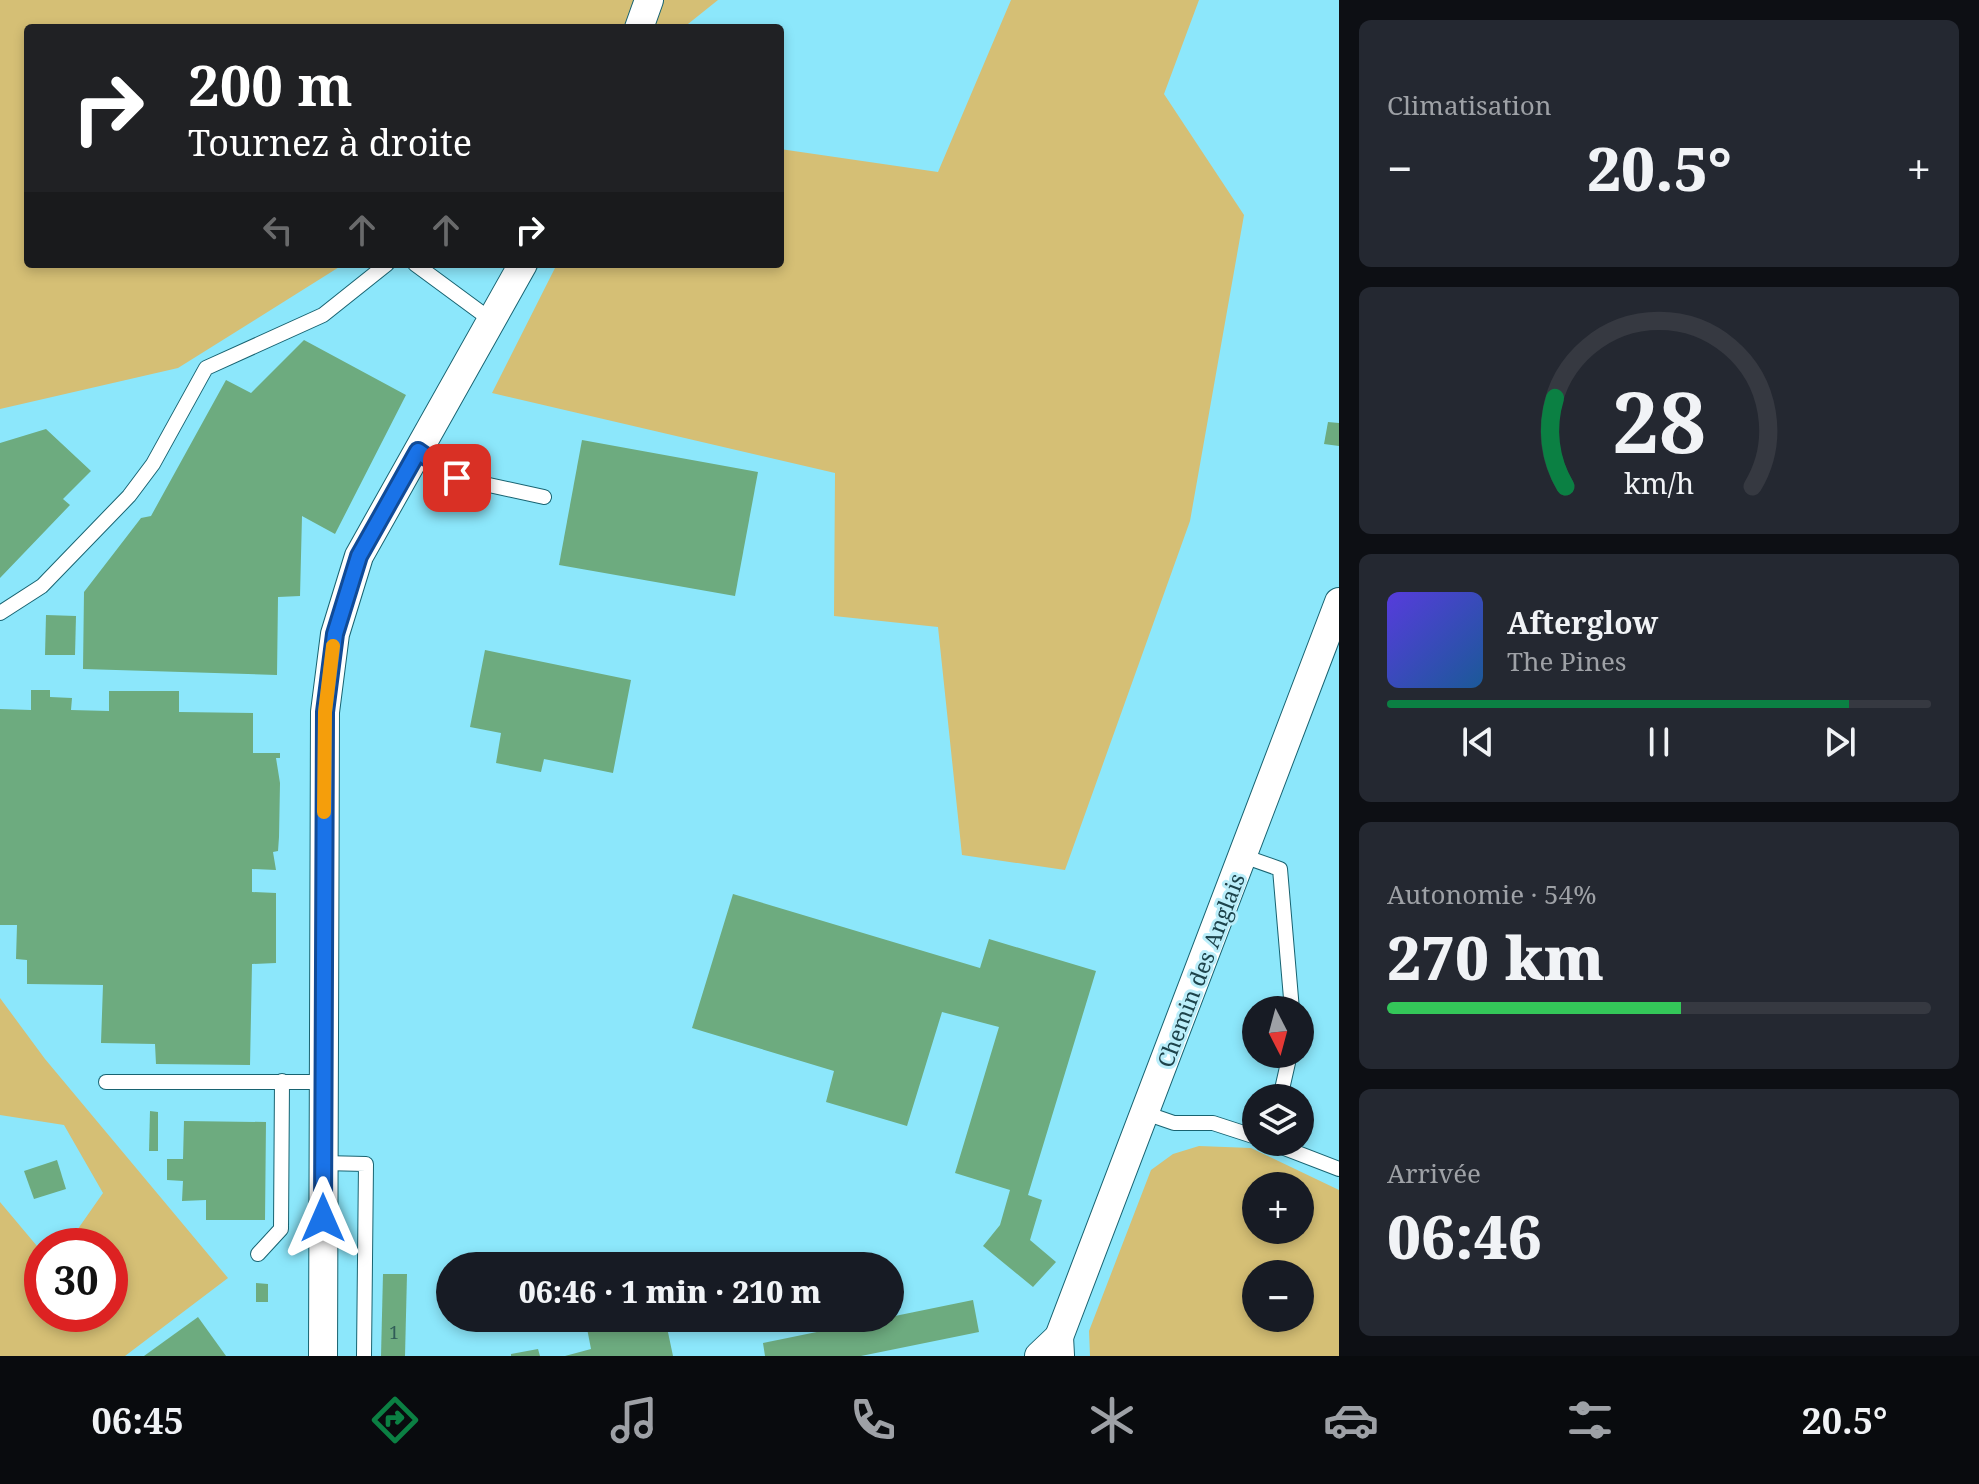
<!DOCTYPE html>
<html lang="fr">
<head>
<meta charset="utf-8">
<style>
  body { margin:0; font-family:"Noto Serif",serif; background:#242831; color:#f1f3f6; height:100vh; display:flex; flex-direction:column; font-size:30px; white-space:nowrap }
  * { box-sizing:border-box; margin:0 }
  p { font-size:26px; color:#9ea1a6 }
  .icon { flex:none; width:44px; height:44px; fill:none; stroke:currentColor; stroke-width:2; stroke-linecap:round; stroke-linejoin:round }
  .map { position:relative; flex:1; overflow:hidden }
  .drawer { display:flex; flex-direction:column; gap:20px; padding:20px; background:#0d0f14; width:640px }
  .drawer>* { flex:none }
  .hud { position:absolute; left:24px; top:24px; width:760px; height:244px; border-radius:8px; box-shadow:0 4px 12px #0003; background:#202124; color:#fff; overflow:hidden }
  .needle { width:52px; rotate:174deg }
  .buttons { position:absolute; left:1242px; top:996px; display:grid; gap:16px }
  .buttons a { display:grid; place-items:center; width:72px; height:72px; border-radius:50%; background:#171b24; box-shadow:0 4px 12px #0003; font-size:40px }
  .speed { position:absolute; left:24px; top:1228px; display:flex; gap:16px; font-size:40px; font-weight:700; text-align:center }
  .speed>* { display:grid; place-content:center; width:104px; height:104px; border-radius:50%; background:#171b24; box-shadow:0 4px 12px #0003; line-height:1 }
  .speed .limit { border:12px solid #d22; background:#fff; color:#111 }
  .pin { position:absolute; display:grid; place-items:center; width:68px; height:68px; color:#fff; margin:-34px; border-radius:16px; box-shadow:0 4px 12px #0006 }
  .me { position:absolute; width:88px; margin:-44px; rotate:0deg; stroke-linejoin:round; filter:drop-shadow(0 0 6px #0008) }
  .turn { display:flex; align-items:center; gap:28px; height:168px; padding:0 32px; font-size:36px }
  .turn .icon { width:104px; height:104px; stroke-width:2.5 }
  .turn b { display:block; font-size:56px; line-height:68px }
  .lanes { display:flex; align-items:center; height:76px; padding:0 32px; background:#0003; justify-content:center; gap:40px; direction:ltr }
  .lanes .off { opacity:.35 }
  .big { font-size:60px; font-weight:800; line-height:1.1 }
  .drawer .tile { flex:1; display:flex; flex-direction:column; justify-content:center; gap:12px; min-width:0; padding:0 28px; border-radius:12px; background:#242831 }
  .drawer .dial { align-items:center; gap:0 }
  .dial svg { height:208px; overflow:visible; fill:none; stroke:#363941; stroke-width:7; stroke-linecap:round; text-anchor:middle }
  .dial text { fill:#f1f3f6; stroke:none }
  .song { display:flex; align-items:center; gap:24px }
  .cover { width:96px; height:96px; border-radius:12px; background:linear-gradient(135deg,hsl(250 70% 55%),hsl(210 70% 35%)) }
  .played { height:8px; border-radius:4px; background:linear-gradient(90deg,#0b8043 85%,#363941 85%) }
  .keys { display:flex; justify-content:space-around; direction:ltr }
  .heat { display:flex; justify-content:space-between; align-items:center; font-size:44px; direction:ltr }
  .charge { height:12px; border-radius:6px; background:linear-gradient(90deg,#34c759 54%,#363941 0) }
  .trip { position:absolute; left:436px; top:1252px; width:468px; height:80px; border-radius:40px; background:#171b24; box-shadow:0 4px 12px #0003; font-weight:800; line-height:80px; text-align:center }
  .menu { display:flex; height:128px; justify-content:space-around; align-items:center; background:#090b0e; color:#9ea1a6 }
  .menu .icon { width:56px; height:56px }
  .menu .current { color:#0b8043 }
  .menu b { font-size:36px; color:#f1f3f6 }
  main { display:flex; flex:1; min-height:0 }
  .map>svg:first-child { display:block }
</style>
</head>
<body>
<main>
<div class="map">
<svg width="1339" height="1356" viewBox="0 0 1339 1356">
  <rect width="100%" height="100%" fill="#8ce7fb"/>
  <g fill="#d5bf75" fill-rule="evenodd">
    <polygon points="0,0 718,0 683,28 28,28 28,264 344,264 178,368 0,409"/>
    <polygon points="1011,0 1199,0 1164,94 1244,215 1190,521 1065,870 962,855 938,627 834,616 835,473 492,393 557,264 780,264 780,149 938,172"/>
    <polygon points="0,998 45,1059 228,1278 125,1356 0,1356 0,1202 42,1252 42,1314 110,1314 110,1246 66,1246 103,1193 64,1125 0,1115"/>
    <path d="M 1199,1146 L 1251,1148 L 1339,1190 L 1339,1356 L 1090,1356 L 1089,1331 L 1151,1170 L 1173,1154 ZM 1300,1186 L 1300,1230 L 1256,1230 L 1256,1186 ZM 1300,1274 L 1300,1318 L 1256,1318 L 1256,1274 Z"/>
  </g>
  <g fill="#6dab7f">
    <polygon points="304,340 406,395 335,534 302,516 300,596 278,597 277,675 83,669 84,592 141,518 151,516 226,380 251,393"/>
    <polygon points="1328,422 1339,423 1339,446 1324,444"/>
    <polygon points="46,429 91,471 63,499 70,505 0,578 0,443"/>
    <polygon points="582,440 758,472 735,596 559,565"/>
    <polygon points="46,615 76,616 75,655 45,655"/>
    <polygon points="485,650 631,680 613,773 544,759 541,772 496,763 501,733 470,727"/>
    <polygon points="31,690 50,690 50,697 72,698 71,710 109,711 109,691 179,691 179,712 253,713 253,753 280,753 280,758 276,758 280,783 279,837 278,851 273,852 276,870 252,869 252,892 276,893 276,963 252,964 250,1065 156,1064 155,1044 101,1043 103,985 27,984 27,960 16,959 17,925 0,925 0,709 31,710"/>
    <polygon points="733,894 980,968 989,939 1096,971 1028,1195 1042,1200 1030,1240 1056,1262 1033,1287 983,1246 1000,1225 1010,1190 955,1173 999,1027 942,1012 907,1126 826,1102 834,1071 692,1028"/>
    <polygon points="150,1111 158,1112 158,1151 149,1151"/>
    <polygon points="184,1121 266,1122 265,1220 206,1220 206,1200 182,1201 183,1181 167,1180 167,1159 183,1159"/>
    <polygon points="57,1160 66,1189 34,1199 24,1171"/>
    <polygon points="383,1274 407,1274 405,1356 381,1356"/>
    <polygon points="256,1283 268,1284 268,1302 256,1302"/>
    <polygon points="973,1300 979,1332 861,1356 765,1356 763,1343"/>
    <polygon points="198,1317 226,1356 144,1356"/>
    <polygon points="585,1318 665,1318 673,1356 565,1356 591,1349"/>
    <polygon points="538,1349 540,1356 511,1356 511,1354"/>
  </g>
  <g fill="none" stroke-linecap="round" stroke-linejoin="round">
    <g stroke="#186371" stroke-width="16">
      <g id="service">
        <polyline points="415,264 491,320"/>
        <polyline points="418,451 457,478 544,497"/>
        <polyline points="0,613 42,586 129,496 153,464 206,368 323,315 387,264"/>
        <polyline points="1243,856 1280,869 1292,1010"/>
        <polyline points="106,1082 323,1082"/>
        <polyline points="1280,1098 1290,1054"/>
        <polyline points="1145,1113 1174,1123 1213,1123 1256,1137"/>
        <polyline points="1269,1142 1339,1169"/>
        <polyline points="323,1163 366,1164 364,1356"/>
        <polyline points="258,1254 281,1229 282,1081"/>
      </g>
    </g>
    <g stroke="#186371" stroke-width="30">
      <g id="minor">
        <polyline points="639,28 649,0"/>
        <polyline points="1059,1337 1339,602"/>
        <polyline points="323,1356 325,712 335,634 359,556 523,264"/>
        <polyline points="1039,1356 1059,1337 1060,1355"/>
      </g>
    </g>
    <use href="#service" stroke="#fff" stroke-width="14"/>
    <use href="#minor" stroke="#fff" stroke-width="28"/>
  </g>
  <g fill="none" stroke-linecap="round" stroke-linejoin="round">
    <g stroke="#114b97" stroke-width="20">
      <polyline id="route" points="323,1218 325,712 335,634 359,556 418,451 457,478"/>
    </g>
    <use href="#route" stroke="#1a73e8" stroke-width="14"/>
    <polyline stroke="#f59e0b" stroke-width="14" points="324,812 325,712 333,646"/>
  </g>
  <g text-anchor="middle" dominant-baseline="central" stroke-width="6" stroke-linejoin="round" paint-order="stroke">
    <g font-size="18" fill="#315d58">
      <text x="394" y="1332">1</text>
    </g>
    <g font-size="22" fill="#1d434b" stroke="#bbeefa">
      <text transform="translate(1200 970) rotate(-69)">Chemin des Anglais</text>
    </g>
  </g>
</svg>
<div class="buttons">
<a><svg class="needle" viewBox="-14 -14 28 28"><path d="M0-13l5 13h-10z" fill="#e53935"/><path d="M0 13l5-13h-10z" fill="#9ea1a6"/></svg></a>
<a><svg class="icon" aria-label="layers" viewBox="0 0 24 24"><path d="M12 4l9 5-9 5-9-5zM3 14l9 5 9-5"/></svg></a>
<a>+</a>
<a>−</a>
</div>
<div class="speed"><div class="limit">30</div></div>
<div class="pin" style="left:457px;top:478px;background:#d93025"><svg class="icon" aria-label="arrive" viewBox="0 0 24 24"><path d="M6 21V4h12l-3 4 3 4H6"/></svg></div>
<svg class="me" style="left:323px;top:1218px" viewBox="-20 -20 40 40"><path d="M0-17L14 15 0 8-14 15z" fill="#1a73e8" stroke="#fff" stroke-width="4"/></svg>
<div class="trip">06:46 · 1 min · 210 m</div>
<div class="hud">
<div class="turn"><svg class="icon" aria-label="right" viewBox="0 0 24 24"><path d="M7 20v-9h11M14 6l5 5-5 5"/></svg><div><b>200 m</b>Tournez à droite</div></div>
<div class="lanes"><svg class="icon off" aria-label="left" viewBox="0 0 24 24"><path d="M17 20v-9H6M10 6l-5 5 5 5"/></svg><svg class="icon off" aria-label="ahead" viewBox="0 0 24 24"><path d="M12 20V5M6 11l6-6 6 6"/></svg><svg class="icon off" aria-label="ahead" viewBox="0 0 24 24"><path d="M12 20V5M6 11l6-6 6 6"/></svg><svg class="icon" aria-label="right" viewBox="0 0 24 24"><path d="M7 20v-9h11M14 6l5 5-5 5"/></svg></div>
</div>
</div>
<section class="drawer">
<div class="tile"><p>Climatisation</p>
<div class="heat"><a>−</a><b class="big">20.5°</b><a>+</a></div>
</div>
<div class="tile dial"><svg viewBox="0 0 100 80">
<path d="M14 69A42 42 0 1 1 86 69"/>
<path d="M14 69A42 42 0 0 1 10 35" stroke="#0b8043"/>
<text x="50" y="56" font-size="32" font-weight="700">28</text>
<text x="50" y="72" font-size="11">km/h</text>
</svg></div>
<div class="tile">
<div class="song"><i class="cover"></i><div><b>Afterglow</b><p>The Pines</p></div></div>
<div class="played"></div>
<div class="keys"><svg class="icon" aria-label="previous" viewBox="0 0 24 24"><path d="M18 5L8 12l10 7zM5 5v14"/></svg><svg class="icon" aria-label="pause" viewBox="0 0 24 24"><path d="M8 5v14M16 5v14"/></svg><svg class="icon" aria-label="next" viewBox="0 0 24 24"><path d="M6 5l10 7-10 7zM19 5v14"/></svg></div>
</div>
<div class="tile"><p>Autonomie · 54%</p><b class="big">270 km</b><div class="charge"></div></div>
<div class="tile"><p>Arrivée</p><b class="big">06:46</b></div>
</section>
</main>
<nav class="menu">
<b>06:45</b>
<svg class="icon current" aria-label="directions" viewBox="0 0 24 24"><path d="M12 3l9 9-9 9-9-9zM9 14v-3h6M13 9l2 2-2 2"/></svg>
<svg class="icon" aria-label="music" viewBox="0 0 24 24"><path d="M9 18V5l10-2v13"/><circle cx="6" cy="18" r="3"/><circle cx="16" cy="16" r="3"/></svg>
<svg class="icon" aria-label="phone" viewBox="0 0 24 24"><path d="M5 4h4l2 5-3 2q2 4 5 5l2-3 5 2v4C11 20 4 13 5 4z"/></svg>
<svg class="icon" aria-label="climate" viewBox="0 0 24 24"><path d="M12 3v18M4 7l16 10M4 17L20 7"/></svg>
<svg class="icon" aria-label="car" viewBox="0 0 24 24"><path d="M5 17H2v-5l4-1 3-4h7l3 4 3 1v5h-3M9 17h6M6 11h13"/><circle cx="7" cy="17" r="2"/><circle cx="17" cy="17" r="2"/></svg>
<svg class="icon" aria-label="filters" viewBox="0 0 24 24"><path d="M4 7h16M4 17h16"/><circle cx="9" cy="7" r="2"/><circle cx="15" cy="17" r="2"/></svg>
<b>20.5°</b>
</nav>
</body>
</html>
